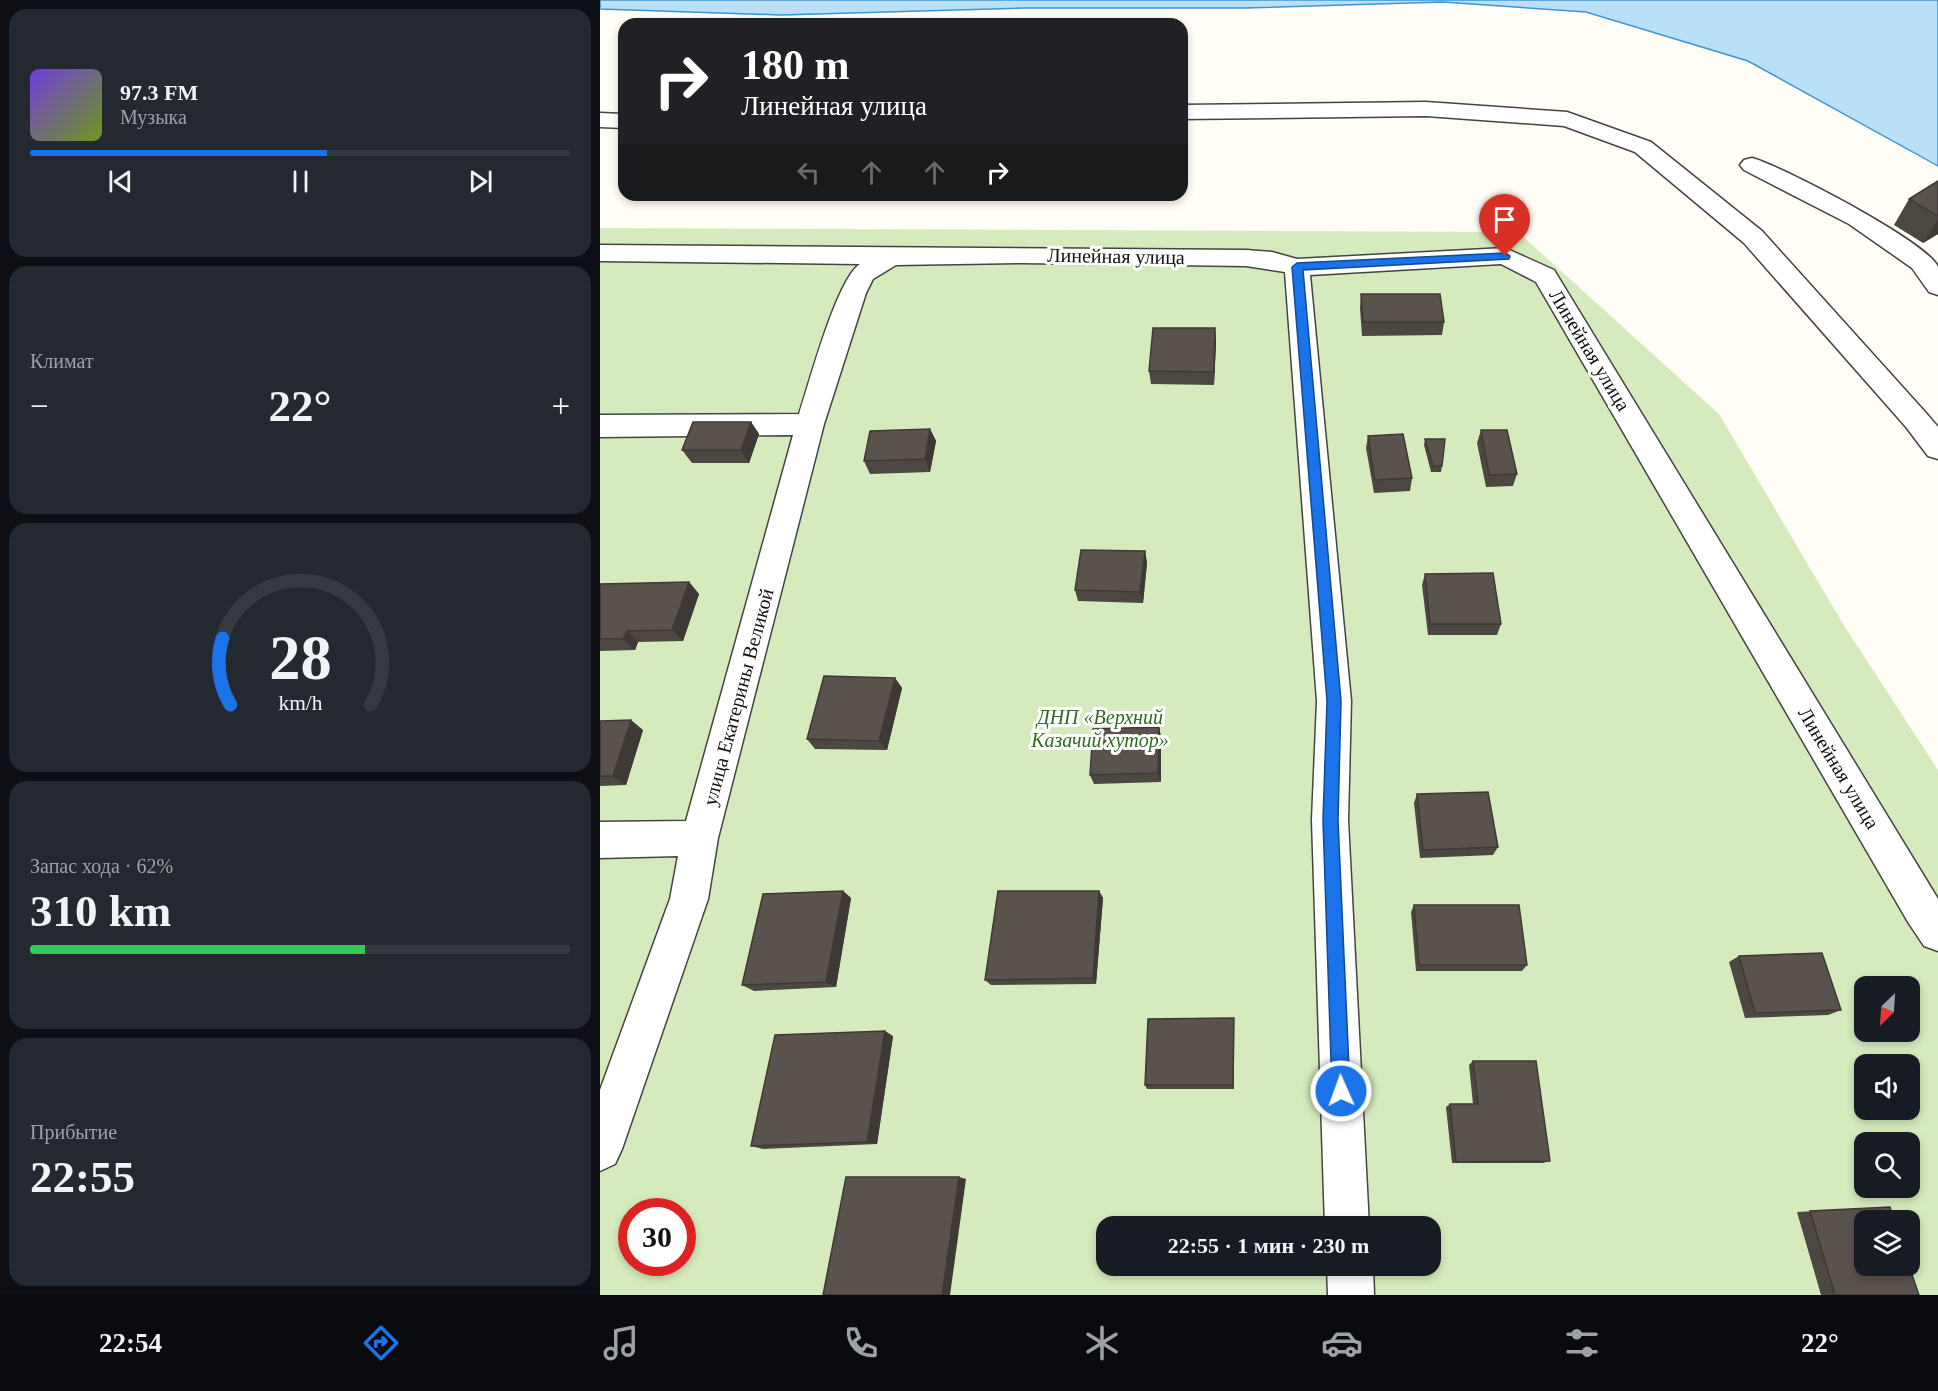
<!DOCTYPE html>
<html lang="ru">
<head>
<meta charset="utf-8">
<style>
  body { margin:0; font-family:"Times New Roman",serif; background:#242831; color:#f1f3f6; height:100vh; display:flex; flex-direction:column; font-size:22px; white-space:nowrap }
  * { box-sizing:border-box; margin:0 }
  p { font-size:20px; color:#9ea1a6 }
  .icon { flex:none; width:33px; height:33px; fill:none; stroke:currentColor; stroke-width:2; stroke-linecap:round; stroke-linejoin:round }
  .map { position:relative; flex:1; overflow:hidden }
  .panel { display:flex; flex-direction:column; gap:9px; padding:9px; background:#0d0f14; width:600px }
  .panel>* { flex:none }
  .guide { position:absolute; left:18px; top:18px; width:570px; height:183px; border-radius:18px; box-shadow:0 3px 9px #0003; background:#202124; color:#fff; overflow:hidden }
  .needle { width:39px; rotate:205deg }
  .buttons { position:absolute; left:1254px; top:976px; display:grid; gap:12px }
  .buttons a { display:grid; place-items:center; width:66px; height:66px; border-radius:12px; background:#171b24; box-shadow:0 3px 9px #0003; font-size:30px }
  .speed { position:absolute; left:18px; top:1198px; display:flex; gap:12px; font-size:30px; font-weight:700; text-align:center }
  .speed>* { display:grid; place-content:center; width:78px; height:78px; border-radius:50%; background:#171b24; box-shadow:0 3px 9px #0003; line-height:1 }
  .speed .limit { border:9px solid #d22; background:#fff; color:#111 }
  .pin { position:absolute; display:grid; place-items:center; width:51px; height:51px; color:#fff; margin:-62px -26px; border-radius:50% 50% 50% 0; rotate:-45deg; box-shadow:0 0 6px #0007 }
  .pin .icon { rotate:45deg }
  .me { position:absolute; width:66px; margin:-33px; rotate:358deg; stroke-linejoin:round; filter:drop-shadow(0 0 4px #0008) }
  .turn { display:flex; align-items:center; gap:21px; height:126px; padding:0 24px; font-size:27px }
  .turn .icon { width:78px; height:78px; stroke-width:2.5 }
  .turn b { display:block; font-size:42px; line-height:51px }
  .lanes { display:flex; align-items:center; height:57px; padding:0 24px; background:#0003; justify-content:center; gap:30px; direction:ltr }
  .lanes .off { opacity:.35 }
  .big { font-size:45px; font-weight:700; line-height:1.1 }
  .panel .card { flex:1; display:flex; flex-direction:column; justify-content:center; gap:9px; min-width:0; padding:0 21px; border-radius:18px; background:#242831 }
  .panel .dial { align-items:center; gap:0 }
  .dial svg { height:156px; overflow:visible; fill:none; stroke:#363941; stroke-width:7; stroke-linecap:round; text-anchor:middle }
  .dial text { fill:#f1f3f6; stroke:none }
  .song { display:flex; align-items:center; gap:18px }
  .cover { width:72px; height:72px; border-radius:9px; background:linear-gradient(135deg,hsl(260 70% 55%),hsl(80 70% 35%)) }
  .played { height:6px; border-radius:3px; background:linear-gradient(90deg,#1a73e8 55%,#363941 55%) }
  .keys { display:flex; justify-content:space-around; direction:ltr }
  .heat { display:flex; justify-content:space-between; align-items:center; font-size:33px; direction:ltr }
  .charge { height:9px; border-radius:4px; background:linear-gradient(90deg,#34c759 62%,#363941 0) }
  .trip { position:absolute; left:496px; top:1216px; width:345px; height:60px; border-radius:18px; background:#171b24; box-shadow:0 3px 9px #0003; font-weight:700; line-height:60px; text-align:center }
  .tabs { display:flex; height:96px; justify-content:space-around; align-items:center; background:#090b0e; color:#9ea1a6 }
  .tabs .icon { width:42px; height:42px }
  .tabs .active { color:#1a73e8 }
  .tabs b { font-size:27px; color:#f1f3f6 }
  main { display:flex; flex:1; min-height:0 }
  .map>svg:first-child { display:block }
</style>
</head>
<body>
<main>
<section class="panel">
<div class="card">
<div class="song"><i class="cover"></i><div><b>97.3 FM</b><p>Музыка</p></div></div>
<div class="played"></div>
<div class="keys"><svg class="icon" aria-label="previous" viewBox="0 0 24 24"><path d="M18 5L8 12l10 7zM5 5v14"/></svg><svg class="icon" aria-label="pause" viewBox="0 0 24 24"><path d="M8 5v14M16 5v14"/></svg><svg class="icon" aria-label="next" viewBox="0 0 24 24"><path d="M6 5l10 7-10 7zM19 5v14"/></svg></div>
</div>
<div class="card"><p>Климат</p>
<div class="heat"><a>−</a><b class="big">22°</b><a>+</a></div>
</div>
<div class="card dial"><svg viewBox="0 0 100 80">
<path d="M14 69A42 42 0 1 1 86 69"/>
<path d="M14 69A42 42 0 0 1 10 35" stroke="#1a73e8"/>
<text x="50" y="56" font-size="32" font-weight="700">28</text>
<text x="50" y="72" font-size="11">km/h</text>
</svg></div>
<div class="card"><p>Запас хода · 62%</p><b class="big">310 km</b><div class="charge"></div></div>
<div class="card"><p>Прибытие</p><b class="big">22:55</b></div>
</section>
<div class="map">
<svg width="1338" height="1295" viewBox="0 0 1338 1295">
  <rect width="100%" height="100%" fill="#fffdf5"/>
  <path fill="#d5ebbd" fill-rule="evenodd" d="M 0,228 L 918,232 L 1119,414 L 1243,624 L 1338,770 L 1338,1295 L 0,1295 ZM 1264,987 L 1310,987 L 1310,1032 L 1264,1032 ZM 1264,1065 L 1310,1065 L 1310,1110 L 1264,1110 ZM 1264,1143 L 1310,1143 L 1310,1188 L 1264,1188 ZM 32,1212 L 82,1212 L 82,1263 L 32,1263 ZM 1264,1221 L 1310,1221 L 1310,1266 L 1264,1266 ZM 507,1227 L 831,1227 L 831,1266 L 507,1266 Z"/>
  <polygon fill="#b9e0f7" stroke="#3f96cf" stroke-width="1.5" points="0,0 1338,0 1338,166 1148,61 986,12 843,2 645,8 425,8 181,15 0,9"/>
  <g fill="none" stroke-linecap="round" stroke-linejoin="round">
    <g stroke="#444" stroke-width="3">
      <g id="minor">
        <polygon points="826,102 967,112 1051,142 1162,231 1326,413 1338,427 1338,459 1328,456 1306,427 1144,243 1035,152 964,126 826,116 582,119 582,105"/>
        <polygon points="0,113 24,114 24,128 0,127"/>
        <path d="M 1152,158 C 1180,165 1329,243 1338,267 C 1338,274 1338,287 1338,295 L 1329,292 L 1312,268 L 1249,224 L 1144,170 L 1140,165 L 1144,160 Z"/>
        <path d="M 0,245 L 646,250 L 672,252 L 697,259 L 905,248 L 954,270 L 1338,899 L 1338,951 L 1324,946 L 1308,922 L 936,282 L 901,264 L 710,275 L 751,701 L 748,820 L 769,1227 L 725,1227 L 712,820 L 717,701 L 685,272 L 646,266 L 421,263 L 296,265 L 273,279 L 266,293 L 224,424 L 118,838 L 108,899 L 22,1149 L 15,1164 L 0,1171 L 0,1090 L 70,899 L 78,856 L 0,858 L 0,822 L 86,821 L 193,435 L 0,437 L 0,415 L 199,414 C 209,384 237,278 260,264 L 0,261 Z"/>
        <polygon points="727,1266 773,1266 774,1295 728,1295"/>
      </g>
    </g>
    <use href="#minor" fill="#fff" fill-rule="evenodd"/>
  </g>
  <g fill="#4d4742">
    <polygon points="1338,181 1338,234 1323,243 1294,225 1309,199"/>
    <polygon points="761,294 844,322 842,335 762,336 760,308"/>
    <polygon points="615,328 616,342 614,385 551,384 549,371"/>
    <polygon points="151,422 159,434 149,463 92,463 82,450"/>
    <polygon points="330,429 336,441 330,472 270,474 264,461"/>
    <polygon points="881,430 917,474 913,486 886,487 877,443"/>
    <polygon points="768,436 812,478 810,491 774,493 766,448"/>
    <polygon points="825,439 842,466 841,472 831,472 824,445"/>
    <polygon points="545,551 547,563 543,603 478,601 475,590"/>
    <polygon points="825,574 901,624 897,635 828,635 822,585"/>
    <polygon points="89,582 99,594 83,641 38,642 35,650 0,651 0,584"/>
    <polygon points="295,678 302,688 287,750 215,749 207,739"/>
    <polygon points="0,721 43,730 26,785 0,786"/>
    <polygon points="559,727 561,737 561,782 494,784 490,775"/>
    <polygon points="817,794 898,847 893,855 820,858 814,803"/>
    <polygon points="243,891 251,898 236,987 154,991 142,985"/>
    <polygon points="499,891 503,898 496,984 391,985 385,980"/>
    <polygon points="814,905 927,965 922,971 816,971 811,912"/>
    <polygon points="1139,956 1241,1010 1228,1015 1145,1018 1129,962"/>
    <polygon points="634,1023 634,1089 547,1089 545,1085"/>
    <polygon points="293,1036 277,1144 163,1149 151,1146"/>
    <polygon points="873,1061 950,1161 943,1163 852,1163 846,1107 850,1104 873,1104 869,1065"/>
    <polygon points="1290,1207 1319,1295 1221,1295 1197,1212"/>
  </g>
  <g fill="#3f3936">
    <polygon points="1338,220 1338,234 1323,243"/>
    <polygon points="615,328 616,342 614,385 614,372"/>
    <polygon points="151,422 159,434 149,463 141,450"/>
    <polygon points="330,429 336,441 330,472 325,459"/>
    <polygon points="545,551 547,563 543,603 540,592"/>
    <polygon points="89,582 99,594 83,641 72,630"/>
    <polygon points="27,631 38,642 35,650 23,639"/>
    <polygon points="295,678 302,688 287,750 279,741"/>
    <polygon points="31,720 43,730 26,785 13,776"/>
    <polygon points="559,727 561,737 561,782 558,773"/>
    <polygon points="243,891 251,898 236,987 226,982"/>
    <polygon points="499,891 503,898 496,984 493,978"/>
    <polygon points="634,1018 634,1089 633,1085"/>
    <polygon points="285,1031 293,1036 277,1144 267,1142"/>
    <polygon points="359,1177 366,1179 350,1295 342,1295"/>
  </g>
  <g fill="#5a524d" stroke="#3f3936" stroke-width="1.5">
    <polygon points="1338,181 1338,216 1309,199"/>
    <polygon points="761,294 840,294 844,322 763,322"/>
    <polygon points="553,328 615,328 614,372 549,371"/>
    <polygon points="93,422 151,422 141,450 82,450"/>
    <polygon points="330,429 325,459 264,461 270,431"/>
    <polygon points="881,430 907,430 917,474 889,475"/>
    <polygon points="803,434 812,478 775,480 768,436"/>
    <polygon points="825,439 845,439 842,466 833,466"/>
    <polygon points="481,550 545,551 540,592 475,590"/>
    <polygon points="893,573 901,624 830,624 825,574"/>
    <polygon points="89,582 72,630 27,631 23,639 0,639 0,584"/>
    <polygon points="224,676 295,678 279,741 207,739"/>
    <polygon points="31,720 13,776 0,776 0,721"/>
    <polygon points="559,727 558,773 490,775 493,729"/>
    <polygon points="888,792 898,847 823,850 817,794"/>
    <polygon points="243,891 226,982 142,985 163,894"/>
    <polygon points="398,891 499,891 493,978 385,980"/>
    <polygon points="814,905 919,905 927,965 819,965"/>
    <polygon points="1222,953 1241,1010 1155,1013 1139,956"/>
    <polygon points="634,1018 633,1085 545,1085 548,1019"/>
    <polygon points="285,1031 267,1142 151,1146 175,1035"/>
    <polygon points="873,1061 936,1061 950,1161 856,1162 850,1104 878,1104"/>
    <polygon points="246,1177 359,1177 342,1295 223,1295"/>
    <polygon points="1290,1207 1294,1221 1264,1221 1264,1266 1309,1266 1319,1295 1235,1295 1210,1211"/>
  </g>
  <polygon fill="#1a73e8" stroke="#114b97" stroke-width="1.5" points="905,253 910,256 909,259 703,270 741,701 738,820 750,1091 747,1098 741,1100 735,1098 732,1091 723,820 727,701 692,267 697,263"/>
  <g text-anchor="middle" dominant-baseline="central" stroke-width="6" stroke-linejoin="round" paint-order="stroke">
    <g font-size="20" fill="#111" stroke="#fff">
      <text transform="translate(516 256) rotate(1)">Линейная улица</text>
      <text transform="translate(990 350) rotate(59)">Линейная улица</text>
      <text transform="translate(138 697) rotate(-75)">улица Екатерины Великой</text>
      <text transform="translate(1239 768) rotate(59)">Линейная улица</text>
    </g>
    <g font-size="20" font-style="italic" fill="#2f6b1f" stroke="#fff">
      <text x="500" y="717">ДНП «Верхний<tspan x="500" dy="23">Казачий хутор»</tspan></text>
    </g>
  </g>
</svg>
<div class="buttons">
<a><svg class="needle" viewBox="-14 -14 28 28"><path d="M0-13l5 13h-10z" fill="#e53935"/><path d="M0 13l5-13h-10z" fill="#9ea1a6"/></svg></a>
<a><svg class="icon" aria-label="sound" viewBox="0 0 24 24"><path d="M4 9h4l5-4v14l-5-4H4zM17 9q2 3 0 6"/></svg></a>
<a><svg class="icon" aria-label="search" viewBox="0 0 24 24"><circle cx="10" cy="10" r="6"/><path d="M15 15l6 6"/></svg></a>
<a><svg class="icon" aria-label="layers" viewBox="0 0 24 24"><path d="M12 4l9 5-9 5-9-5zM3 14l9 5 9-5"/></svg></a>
</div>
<div class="speed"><div class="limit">30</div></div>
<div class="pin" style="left:905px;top:256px;background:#d93025"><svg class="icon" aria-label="arrive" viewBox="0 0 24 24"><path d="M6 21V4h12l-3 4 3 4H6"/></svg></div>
<svg class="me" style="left:741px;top:1091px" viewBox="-20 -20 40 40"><circle r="17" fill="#1a73e8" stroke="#fff" stroke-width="3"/><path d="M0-11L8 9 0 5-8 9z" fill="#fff"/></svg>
<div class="trip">22:55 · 1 мин · 230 m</div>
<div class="guide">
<div class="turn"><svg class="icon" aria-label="right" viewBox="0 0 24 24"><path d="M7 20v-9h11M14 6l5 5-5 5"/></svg><div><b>180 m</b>Линейная улица</div></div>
<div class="lanes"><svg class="icon off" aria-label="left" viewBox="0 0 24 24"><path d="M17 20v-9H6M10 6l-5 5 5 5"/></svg><svg class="icon off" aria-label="ahead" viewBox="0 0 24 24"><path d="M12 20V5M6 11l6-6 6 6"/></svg><svg class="icon off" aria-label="ahead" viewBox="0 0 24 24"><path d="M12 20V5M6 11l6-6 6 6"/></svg><svg class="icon" aria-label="right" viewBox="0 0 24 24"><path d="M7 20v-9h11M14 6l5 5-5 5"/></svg></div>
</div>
</div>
</main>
<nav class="tabs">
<b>22:54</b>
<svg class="icon active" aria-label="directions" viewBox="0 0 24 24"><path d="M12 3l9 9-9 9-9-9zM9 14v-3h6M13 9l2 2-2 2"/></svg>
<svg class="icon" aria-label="music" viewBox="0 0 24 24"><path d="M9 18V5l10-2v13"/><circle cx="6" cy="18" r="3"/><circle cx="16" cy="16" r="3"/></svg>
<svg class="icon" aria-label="phone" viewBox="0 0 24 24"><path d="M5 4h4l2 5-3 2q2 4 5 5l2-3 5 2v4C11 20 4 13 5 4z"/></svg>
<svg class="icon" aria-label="climate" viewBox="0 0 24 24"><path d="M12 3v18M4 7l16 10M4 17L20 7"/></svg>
<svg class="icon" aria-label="car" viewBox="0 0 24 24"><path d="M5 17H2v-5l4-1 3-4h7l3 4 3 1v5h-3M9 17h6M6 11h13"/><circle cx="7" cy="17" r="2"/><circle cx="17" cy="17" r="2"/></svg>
<svg class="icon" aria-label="filters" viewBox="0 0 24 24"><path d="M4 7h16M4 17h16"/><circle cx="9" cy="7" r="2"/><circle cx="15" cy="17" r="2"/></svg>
<b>22°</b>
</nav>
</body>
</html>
